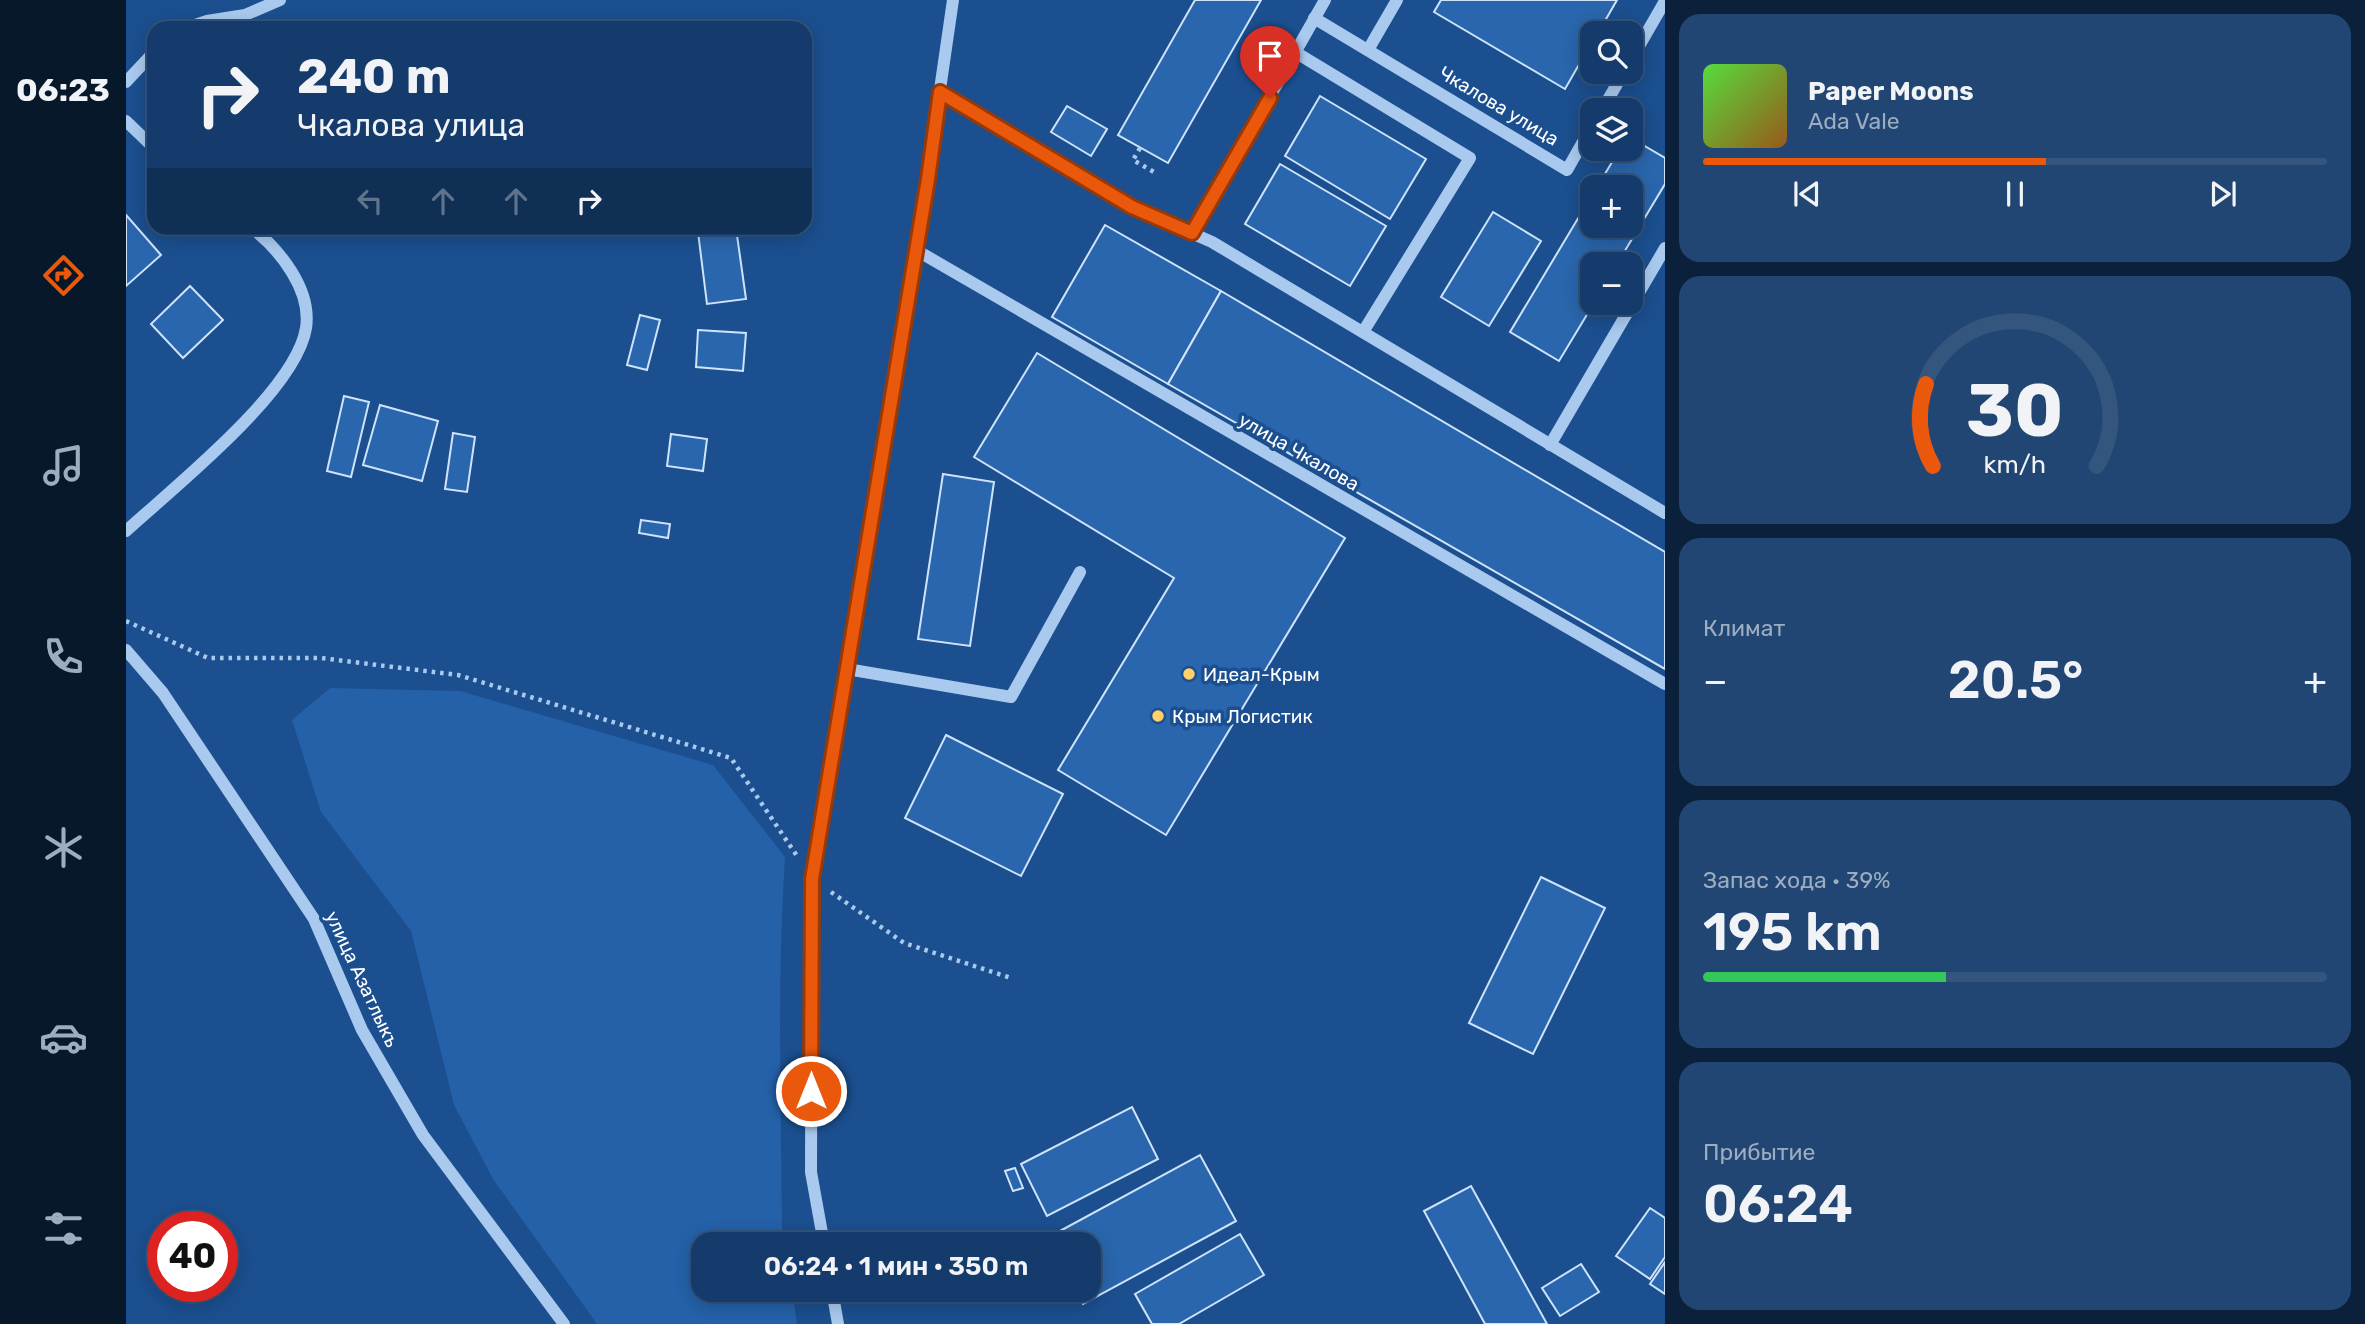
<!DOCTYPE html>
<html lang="ru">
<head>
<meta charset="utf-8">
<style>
  body { margin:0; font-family:Rubik,sans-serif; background:#214673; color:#f1f3f6; height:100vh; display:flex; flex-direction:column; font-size:26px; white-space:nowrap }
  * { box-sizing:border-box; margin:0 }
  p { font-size:23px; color:#9dadc1 }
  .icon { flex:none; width:38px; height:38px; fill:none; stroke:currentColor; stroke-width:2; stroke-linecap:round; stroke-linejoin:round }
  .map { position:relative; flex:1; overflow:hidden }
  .side { display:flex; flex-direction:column; gap:14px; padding:14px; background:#0b203b; width:700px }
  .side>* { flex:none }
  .banner { position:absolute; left:21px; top:21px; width:665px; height:214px; border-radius:21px; box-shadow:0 4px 18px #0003,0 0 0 2px #33557e; background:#143b6b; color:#f1f3f6; overflow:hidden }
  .controls { position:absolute; left:1454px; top:21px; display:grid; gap:14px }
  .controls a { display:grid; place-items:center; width:63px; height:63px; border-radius:14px; background:#143b6b; box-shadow:0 4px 18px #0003,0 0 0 2px #33557e; font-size:35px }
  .speed { position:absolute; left:21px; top:1211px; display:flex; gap:14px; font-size:35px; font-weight:700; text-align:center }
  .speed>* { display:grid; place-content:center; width:91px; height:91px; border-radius:50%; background:#143b6b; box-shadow:0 4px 18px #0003,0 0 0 2px #33557e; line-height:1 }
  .speed .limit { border:10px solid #d22; background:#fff; color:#111 }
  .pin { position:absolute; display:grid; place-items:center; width:60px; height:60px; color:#fff; margin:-72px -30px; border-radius:50% 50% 50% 0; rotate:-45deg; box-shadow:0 0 7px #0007 }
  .pin .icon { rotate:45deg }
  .me { position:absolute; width:77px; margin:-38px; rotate:0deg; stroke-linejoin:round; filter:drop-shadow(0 0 5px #0008) }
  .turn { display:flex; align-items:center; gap:24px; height:147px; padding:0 35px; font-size:32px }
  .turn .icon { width:91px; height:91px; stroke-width:2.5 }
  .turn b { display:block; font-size:49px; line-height:60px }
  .lanes { display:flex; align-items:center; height:66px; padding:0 35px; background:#0003; justify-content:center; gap:35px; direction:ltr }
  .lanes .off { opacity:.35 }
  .big { font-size:52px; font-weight:600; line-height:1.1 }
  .side .widget { flex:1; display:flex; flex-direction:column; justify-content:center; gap:10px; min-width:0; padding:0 24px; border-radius:21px; background:#214673 }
  .side .dial { align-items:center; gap:0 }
  .dial svg { height:182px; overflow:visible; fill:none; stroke:#33557e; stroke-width:7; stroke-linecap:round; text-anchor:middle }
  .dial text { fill:#f1f3f6; stroke:none }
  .song { display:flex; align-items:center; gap:21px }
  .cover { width:84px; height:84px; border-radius:10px; background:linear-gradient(135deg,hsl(110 70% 55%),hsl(30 70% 35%)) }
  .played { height:7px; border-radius:4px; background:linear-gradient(90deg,#ea580c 55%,#33557e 55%) }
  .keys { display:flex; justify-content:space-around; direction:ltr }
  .heat { display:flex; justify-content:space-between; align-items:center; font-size:38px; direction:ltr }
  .charge { height:10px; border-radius:5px; background:linear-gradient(90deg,#34c759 39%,#33557e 0) }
  .trip { position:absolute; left:565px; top:1232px; width:410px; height:70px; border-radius:21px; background:#143b6b; box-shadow:0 4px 18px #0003,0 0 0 2px #33557e; font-weight:600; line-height:70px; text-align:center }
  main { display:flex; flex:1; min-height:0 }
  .menu { display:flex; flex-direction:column; width:126px; justify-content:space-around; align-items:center; background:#08182b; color:#9dadc1 }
  .menu .icon { width:49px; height:49px }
  .menu .on { color:#ea580c }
  .menu b { font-size:32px; color:#f1f3f6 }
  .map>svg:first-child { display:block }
</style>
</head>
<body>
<main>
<nav class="menu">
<b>06:23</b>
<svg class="icon on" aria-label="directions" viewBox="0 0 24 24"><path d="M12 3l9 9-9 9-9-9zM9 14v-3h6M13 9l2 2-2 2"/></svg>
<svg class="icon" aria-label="music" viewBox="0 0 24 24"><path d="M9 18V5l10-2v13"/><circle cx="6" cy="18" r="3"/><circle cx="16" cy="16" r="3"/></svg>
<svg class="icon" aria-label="phone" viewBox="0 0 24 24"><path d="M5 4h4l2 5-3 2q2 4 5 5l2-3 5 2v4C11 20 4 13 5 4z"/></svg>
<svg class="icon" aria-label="climate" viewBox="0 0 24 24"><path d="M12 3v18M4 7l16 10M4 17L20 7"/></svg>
<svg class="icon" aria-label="car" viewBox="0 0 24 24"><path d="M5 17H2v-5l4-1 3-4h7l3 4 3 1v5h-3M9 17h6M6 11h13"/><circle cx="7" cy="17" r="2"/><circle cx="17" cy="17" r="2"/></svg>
<svg class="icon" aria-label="filters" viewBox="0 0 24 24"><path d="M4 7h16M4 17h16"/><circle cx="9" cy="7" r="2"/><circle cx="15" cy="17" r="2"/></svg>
</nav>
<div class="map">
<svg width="1539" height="1324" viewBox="0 0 1539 1324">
  <rect width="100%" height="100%" fill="#1b4f8f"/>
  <path fill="#2461a8" d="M 204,688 L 334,691 L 587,765 L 659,857 C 651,980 655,1104 656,1227 L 658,1244 L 578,1244 L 578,1290 L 666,1290 L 671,1324 L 471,1324 L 367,1179 L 328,1105 L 285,931 L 195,812 L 166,720 Z"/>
  <g fill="#2a66ad" stroke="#cfe3fa" stroke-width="2">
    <polygon points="1069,0 1135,0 1042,163 992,135"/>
    <polygon points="1315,0 1491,0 1472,33 1466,33 1466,42 1439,89 1308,12"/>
    <polygon points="1194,96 1300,159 1264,219 1159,156"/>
    <polygon points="941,106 981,129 965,156 925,132"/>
    <polygon points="1505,138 1539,158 1539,184 1491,264 1466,264 1468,303 1433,361 1384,332 1466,195 1466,226 1505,226 1505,187 1471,187 1494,149 1505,149"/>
    <polygon points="1154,164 1260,226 1224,286 1119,224"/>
    <polygon points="1367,212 1415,241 1363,326 1315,297"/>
    <polygon points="0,215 35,255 0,286"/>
    <polygon points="979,225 1095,291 1042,384 926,317"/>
    <polygon points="610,228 620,299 581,304 572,232"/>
    <polygon points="64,286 97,320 57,358 25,324"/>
    <polygon points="1095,291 1539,552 1539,669 1042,384"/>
    <polygon points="514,315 534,320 521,370 501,365"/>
    <polygon points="572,330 620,333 617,371 570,367"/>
    <polygon points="911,353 1219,538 1040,835 932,770 1048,578 848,457"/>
    <polygon points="218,396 243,402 225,477 201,471"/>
    <polygon points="254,405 312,421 296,481 237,465"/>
    <polygon points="327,433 349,437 341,492 319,489"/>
    <polygon points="545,434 581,439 577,471 541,466"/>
    <polygon points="817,474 868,482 844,646 792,639"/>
    <polygon points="515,520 544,524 542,538 513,533"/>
    <polygon points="820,735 937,794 895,876 779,818"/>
    <polygon points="1415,877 1479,908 1407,1054 1343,1023"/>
    <polygon points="1006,1107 1032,1159 921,1216 895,1164"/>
    <polygon points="1074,1155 1110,1221 957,1304 949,1290 962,1290 962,1244 924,1244 921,1238"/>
    <polygon points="889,1168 897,1188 887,1191 879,1171"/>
    <polygon points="1345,1186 1421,1324 1359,1324 1298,1211"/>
    <polygon points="1524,1208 1539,1218 1539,1257 1524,1279 1490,1256"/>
    <polygon points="1114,1234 1138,1275 1053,1324 1026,1324 1009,1294"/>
    <polygon points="1539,1262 1539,1294 1524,1284"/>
    <polygon points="1455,1264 1473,1292 1434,1316 1416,1288"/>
  </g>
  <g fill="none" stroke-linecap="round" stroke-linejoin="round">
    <g stroke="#a9c9ee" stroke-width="4.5" stroke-dasharray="3.5 5" stroke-linecap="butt">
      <polyline points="1014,148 1007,160 1028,172"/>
      <polyline points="0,621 82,658 195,658 332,675 605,758 671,856"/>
      <polyline points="705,892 778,943 885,978"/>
    </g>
    <g stroke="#a9c9ee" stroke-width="12">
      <polyline points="1188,18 1441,170 1466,126"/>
      <polyline points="60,28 81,21 119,15 154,0"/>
      <polyline points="1242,50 1271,0"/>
      <polyline points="1169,52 1344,158 1237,332"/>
      <polyline points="1505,60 1539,1"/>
      <polyline points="0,82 28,52"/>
      <polyline points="814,92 1006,207 1086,242 1539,513"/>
      <polyline points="1476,110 1498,72"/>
      <polyline points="0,121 28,148"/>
      <polyline points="1066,233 1199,0"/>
      <polyline points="790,250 1539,684"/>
      <polyline points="1424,445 1539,248"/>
      <path d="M 0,531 C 48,487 170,391 180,328 C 186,290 154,250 126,228"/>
      <polyline points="0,650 37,693 188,919 236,1030 297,1135 438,1324"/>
      <polyline points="721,669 885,697 954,572"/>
      <polyline points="698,1244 685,1172 686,879 801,179 827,0"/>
      <polyline points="706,1290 712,1324"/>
    </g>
  </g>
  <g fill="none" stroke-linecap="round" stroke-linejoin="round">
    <g stroke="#983908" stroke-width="18">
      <polyline id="route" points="685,1091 686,879 802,179 814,92 1006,207 1066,233 1144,98"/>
    </g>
    <use href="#route" stroke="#ea580c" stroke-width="12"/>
  </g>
  <g fill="#ffd166" stroke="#1b4f8f" stroke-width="2.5">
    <circle cx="1063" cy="674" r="7"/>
    <circle cx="1032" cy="716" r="7"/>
  </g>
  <g text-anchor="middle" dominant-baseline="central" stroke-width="7" stroke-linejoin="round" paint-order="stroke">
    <g font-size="19" fill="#fff" stroke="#1b4f8f">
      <text transform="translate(1373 106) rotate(31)">Чкалова улица</text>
      <text transform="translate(1173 452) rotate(30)">улица Чкалова</text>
      <text transform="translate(236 979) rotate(65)">улица Азатлыкъ</text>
    </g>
    <g font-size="19" fill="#fff" stroke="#1b4f8f" text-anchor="start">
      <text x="1077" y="674">Идеал-Крым</text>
      <text x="1046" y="716">Крым Логистик</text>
    </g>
  </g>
</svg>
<div class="controls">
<a><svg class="icon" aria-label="search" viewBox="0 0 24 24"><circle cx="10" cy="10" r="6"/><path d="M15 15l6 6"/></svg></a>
<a><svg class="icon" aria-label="layers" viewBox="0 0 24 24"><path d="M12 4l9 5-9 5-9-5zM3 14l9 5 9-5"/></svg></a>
<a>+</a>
<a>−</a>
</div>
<div class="speed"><div class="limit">40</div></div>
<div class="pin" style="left:1144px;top:98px;background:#d93025"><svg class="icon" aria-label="arrive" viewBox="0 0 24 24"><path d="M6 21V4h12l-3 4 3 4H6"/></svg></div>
<svg class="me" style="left:685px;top:1091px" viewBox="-20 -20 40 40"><circle r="17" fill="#ea580c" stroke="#fff" stroke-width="3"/><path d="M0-11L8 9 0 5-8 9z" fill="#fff"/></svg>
<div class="trip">06:24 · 1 мин · 350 m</div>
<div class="banner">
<div class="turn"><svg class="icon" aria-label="right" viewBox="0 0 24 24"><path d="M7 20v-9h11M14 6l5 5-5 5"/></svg><div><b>240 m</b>Чкалова улица</div></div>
<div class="lanes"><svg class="icon off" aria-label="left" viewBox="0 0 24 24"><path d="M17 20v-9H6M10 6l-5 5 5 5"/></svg><svg class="icon off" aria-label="ahead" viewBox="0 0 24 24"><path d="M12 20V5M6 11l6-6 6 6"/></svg><svg class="icon off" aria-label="ahead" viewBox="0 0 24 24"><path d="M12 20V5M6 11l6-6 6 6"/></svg><svg class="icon" aria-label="right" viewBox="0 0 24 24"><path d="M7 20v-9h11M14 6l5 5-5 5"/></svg></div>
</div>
</div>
<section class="side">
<div class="widget">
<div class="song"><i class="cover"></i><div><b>Paper Moons</b><p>Ada Vale</p></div></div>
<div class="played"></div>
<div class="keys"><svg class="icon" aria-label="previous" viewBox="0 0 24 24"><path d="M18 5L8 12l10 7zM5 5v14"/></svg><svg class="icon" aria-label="pause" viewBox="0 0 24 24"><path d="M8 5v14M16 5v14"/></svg><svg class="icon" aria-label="next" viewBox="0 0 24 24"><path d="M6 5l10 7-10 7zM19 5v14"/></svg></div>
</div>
<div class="widget dial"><svg viewBox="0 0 100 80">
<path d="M14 69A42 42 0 1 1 86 69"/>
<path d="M14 69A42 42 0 0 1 11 33" stroke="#ea580c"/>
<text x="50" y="56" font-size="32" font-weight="700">30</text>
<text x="50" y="72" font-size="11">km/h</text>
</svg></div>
<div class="widget"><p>Климат</p>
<div class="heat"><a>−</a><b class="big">20.5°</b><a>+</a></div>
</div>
<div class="widget"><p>Запас хода · 39%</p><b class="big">195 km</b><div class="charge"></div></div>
<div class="widget"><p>Прибытие</p><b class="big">06:24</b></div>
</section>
</main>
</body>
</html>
